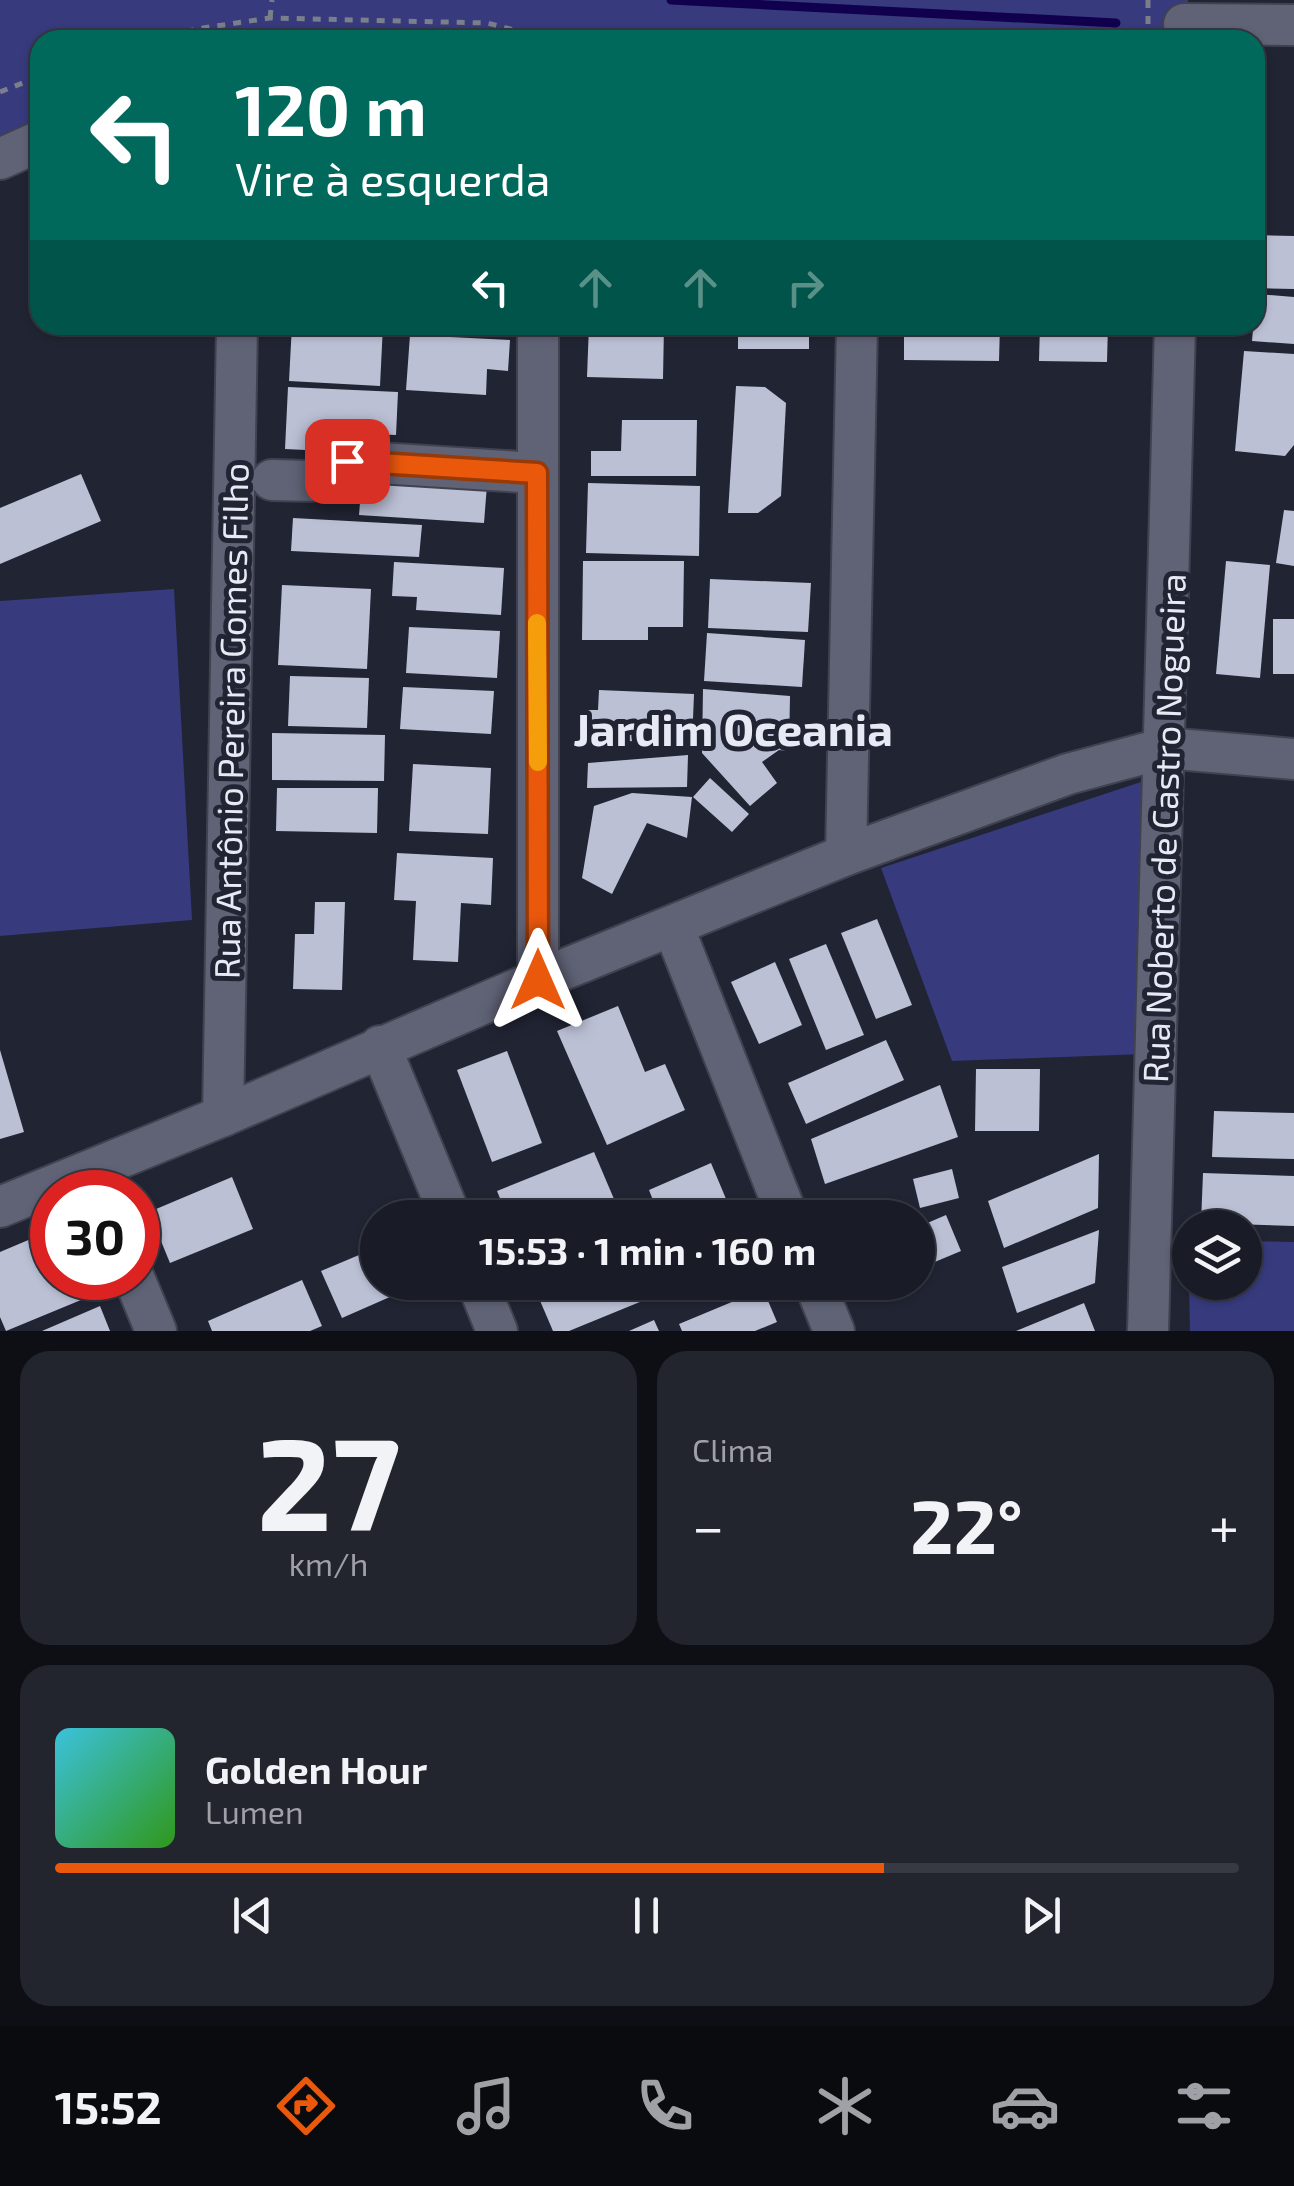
<!DOCTYPE html>
<html lang="pt">
<head>
<meta charset="utf-8">
<style>
  body { margin:0; font-family:"Exo 2",sans-serif; background:#22242e; color:#f1f3f6; height:100vh; display:flex; flex-direction:column; font-size:38px; white-space:nowrap }
  * { box-sizing:border-box; margin:0 }
  p { font-size:32px; color:#9fa1a7 }
  .icon { flex:none; width:55px; height:55px; fill:none; stroke:currentColor; stroke-width:2; stroke-linecap:round; stroke-linejoin:round }
  .map { position:relative; height:1331px; overflow:hidden }
  .sheet { display:flex; flex-direction:column; gap:20px; padding:20px; background:#0e0f15; flex:1 }
  .sheet>* { flex:none }
  .hud { position:absolute; left:30px; top:30px; width:1235px; height:305px; border-radius:30px; box-shadow:0 2px 8px #0004,0 0 0 2px #373943; background:#00695c; color:#fff; overflow:hidden }
  .tools { position:absolute; left:1172px; top:1210px; display:grid; gap:20px }
  .tools a { display:grid; place-items:center; width:90px; height:90px; border-radius:50%; background:#191b26; box-shadow:0 2px 8px #0004,0 0 0 2px #373943; font-size:50px }
  .speed { position:absolute; left:30px; top:1170px; display:flex; gap:20px; font-size:50px; font-weight:700; text-align:center }
  .speed>* { display:grid; place-content:center; width:130px; height:130px; border-radius:50%; background:#191b26; box-shadow:0 2px 8px #0004,0 0 0 2px #373943; line-height:1 }
  .speed .limit { border:15px solid #d22; background:#fff; color:#111 }
  .pin { position:absolute; display:grid; place-items:center; width:85px; height:85px; color:#fff; margin:-42px; border-radius:20px; box-shadow:0 5px 15px #0006 }
  .me { position:absolute; width:110px; margin:-55px; rotate:0deg; stroke-linejoin:round; filter:drop-shadow(0 0 8px #0008) }
  .turn { display:flex; align-items:center; gap:35px; height:210px; padding:0 40px; font-size:45px }
  .turn .icon { width:130px; height:130px; stroke-width:2.5 }
  .turn b { display:block; font-size:70px; line-height:85px }
  .lanes { display:flex; align-items:center; height:95px; padding:0 40px; background:#0003; justify-content:center; gap:50px; direction:ltr }
  .lanes .off { opacity:.35 }
  .big { font-size:75px; font-weight:700; line-height:1.1 }
  .sheet .widget { flex:1; display:flex; flex-direction:column; justify-content:center; gap:15px; min-width:0; padding:0 35px; border-radius:30px; background:#22242e }
  .sheet .dial { align-items:center; gap:0 }
  .dial b { font-size:130px; line-height:1 }
  .song { display:flex; align-items:center; gap:30px }
  .cover { width:120px; height:120px; border-radius:15px; background:linear-gradient(135deg,hsl(190 70% 55%),hsl(110 70% 35%)) }
  .played { height:10px; border-radius:5px; background:linear-gradient(90deg,#ea580c 70%,#373943 70%) }
  .keys { display:flex; justify-content:space-around; direction:ltr }
  .heat { display:flex; justify-content:space-between; align-items:center; font-size:55px; direction:ltr }
  .sheet .tiles { flex:1; display:grid; gap:20px; grid-template-columns:1fr 1fr }
  .widget:last-child { grid-column:span 2 }
  .trip { position:absolute; left:360px; top:1200px; width:575px; height:100px; border-radius:50px; background:#191b26; box-shadow:0 2px 8px #0004,0 0 0 2px #373943; font-weight:700; line-height:100px; text-align:center }
  .dock { display:flex; height:160px; justify-content:space-around; align-items:center; background:#0a0b0f; color:#9fa1a7 }
  .dock .icon { width:70px; height:70px }
  .dock .selected { color:#ea580c }
  .dock b { font-size:45px; color:#f1f3f6 }
  .map>svg:first-child { display:block }
</style>
</head>
<body>
<div class="map">
<svg width="1294" height="1331" viewBox="0 0 1294 1331">
  <rect width="100%" height="100%" fill="#212433"/>
  <g fill="#373a7c">
    <polygon points="0,0 1188,0 1187,40 40,40 40,137 0,154"/>
    <polygon points="174,589 192,920 0,936 0,601"/>
    <polygon points="1150,779 1144,1054 952,1061 881,868"/>
    <polygon points="1188,1240 1190,1282 1245,1282 1245,1241 1294,1242 1294,1331 1190,1331"/>
  </g>
  <g fill="none" stroke-linecap="round" stroke-linejoin="round">
    <polyline stroke="#11004d" stroke-width="9" points="671,0 1116,23"/>
  </g>
  <g fill="#bcc0d5">
    <polygon points="1255,235 1294,236 1294,289 1255,288"/>
    <polygon points="1256,294 1294,297 1294,344 1252,341"/>
    <polygon points="292,325 383,325 380,386 289,381"/>
    <polygon points="444,325 507,325 507,331 444,328"/>
    <polygon points="589,325 664,325 663,379 587,377"/>
    <rect x="738" y="325" width="71" height="24"/>
    <polygon points="904,325 1000,325 999,361 904,360"/>
    <polygon points="1040,325 1108,325 1107,362 1039,361"/>
    <polygon points="410,335 510,340 508,371 487,369 486,395 406,390"/>
    <polygon points="1244,351 1294,354 1294,445 1285,456 1235,451"/>
    <polygon points="736,386 765,387 786,403 781,496 758,513 728,513"/>
    <polygon points="288,387 398,392 396,435 348,433 347,452 285,449"/>
    <polygon points="622,420 697,420 696,476 591,476 591,451 621,451"/>
    <polygon points="81,474 101,521 0,564 0,508"/>
    <polygon points="362,477 487,485 484,523 359,515"/>
    <polygon points="588,483 700,486 699,556 586,553"/>
    <polygon points="1284,510 1294,511 1294,566 1276,563"/>
    <polygon points="293,518 422,525 419,557 291,551"/>
    <polygon points="583,561 684,561 683,627 648,627 648,640 582,640"/>
    <polygon points="1226,561 1270,565 1260,678 1216,674"/>
    <polygon points="394,562 504,568 501,615 416,610 417,597 392,596"/>
    <polygon points="710,579 811,583 808,632 708,628"/>
    <polygon points="282,585 371,589 367,669 278,665"/>
    <rect x="1273" y="619" width="21" height="55"/>
    <polygon points="409,627 500,631 497,678 406,673"/>
    <polygon points="707,633 805,640 802,687 704,681"/>
    <polygon points="290,676 369,678 367,728 288,726"/>
    <polygon points="403,687 494,691 491,734 400,729"/>
    <polygon points="703,689 790,696 789,751 779,750 762,762 777,783 750,806 702,753"/>
    <polygon points="599,690 694,694 692,744 585,739 587,710 598,710"/>
    <polygon points="272,733 385,735 384,781 272,780"/>
    <polygon points="688,755 687,787 587,788 588,763"/>
    <polygon points="413,764 491,768 488,834 409,831"/>
    <polygon points="710,778 749,814 732,832 693,797"/>
    <polygon points="277,788 378,788 377,833 276,831"/>
    <polygon points="632,793 692,797 687,838 647,823 612,894 582,878 594,806"/>
    <polygon points="397,853 493,858 491,905 461,903 458,962 413,960 416,901 394,900"/>
    <polygon points="315,902 345,902 342,990 293,989 295,934 314,934"/>
    <polygon points="877,919 912,1005 876,1019 841,933"/>
    <polygon points="826,944 864,1035 826,1050 789,959"/>
    <polygon points="775,962 802,1025 759,1044 731,982"/>
    <polygon points="618,1006 645,1072 665,1064 685,1110 607,1145 557,1031"/>
    <polygon points="886,1040 904,1080 806,1124 788,1083"/>
    <polygon points="0,1050 24,1132 0,1139"/>
    <polygon points="507,1051 542,1143 492,1162 457,1070"/>
    <polygon points="976,1069 1040,1069 1039,1131 975,1131"/>
    <polygon points="940,1085 958,1137 825,1184 811,1139"/>
    <polygon points="1214,1111 1294,1113 1294,1159 1212,1157"/>
    <polygon points="594,1152 614,1199 568,1218 508,1218 497,1191"/>
    <polygon points="1099,1154 1098,1208 1004,1248 988,1201"/>
    <polygon points="711,1163 734,1218 660,1218 649,1190"/>
    <polygon points="952,1169 959,1198 920,1208 913,1179"/>
    <polygon points="1203,1173 1294,1176 1294,1226 1201,1223"/>
    <polygon points="232,1177 253,1229 170,1263 149,1212"/>
    <polygon points="614,1205 619,1218 583,1218 583,1217"/>
    <polygon points="946,1215 961,1251 918,1269 918,1227"/>
    <polygon points="52,1230 52,1278 106,1278 110,1288 6,1331 0,1317 0,1252"/>
    <polygon points="1099,1230 1095,1283 1017,1313 1002,1267"/>
    <polygon points="378,1247 378,1282 424,1282 342,1318 321,1271"/>
    <polygon points="302,1280 322,1326 310,1331 212,1331 208,1321"/>
    <polygon points="570,1282 645,1282 652,1297 569,1331 553,1331 538,1296"/>
    <polygon points="763,1289 777,1322 755,1331 682,1331 679,1324"/>
    <polygon points="1084,1303 1095,1331 1016,1331"/>
    <polygon points="100,1306 110,1331 42,1331"/>
    <polygon points="654,1320 659,1331 629,1331"/>
  </g>
  <g fill="none" stroke-linecap="round" stroke-linejoin="round">
    <g stroke="#40424f" stroke-width="44">
      <g id="minor">
        <polyline points="1184,24 1294,25"/>
        <polyline points="0,159 40,141"/>
        <polyline points="538,325 538,980"/>
        <polyline points="272,480 312,481 347,461 537,473"/>
        <polyline points="846,855 857,325"/>
        <polyline points="673,926 788,1218"/>
        <polyline points="380,1046 451,1218"/>
        <polyline points="223,1116 237,325"/>
        <polyline points="0,1207 223,1116 538,980 846,855 1068,774 1165,748 1294,759"/>
        <polyline points="134,1278 156,1331"/>
        <polyline points="477,1282 497,1331"/>
        <polyline points="814,1282 834,1331"/>
        <polyline points="1148,1331 1175,325"/>
      </g>
    </g>
    <g stroke="#7b7e8b" stroke-width="5" stroke-dasharray="8 8" stroke-linecap="butt">
      <polyline points="1148,0 1148,40"/>
      <polyline points="270,18 272,0"/>
      <polyline points="155,40 196,29 270,18 487,23 553,40"/>
      <polyline points="0,92 40,76"/>
    </g>
    <use href="#minor" stroke="#606376" stroke-width="40"/>
  </g>
  <g fill="none" stroke-linecap="round" stroke-linejoin="round">
    <g stroke="#983908" stroke-width="25">
      <polyline id="route" points="347,461 537,473 538,980"/>
    </g>
    <use href="#route" stroke="#ea580c" stroke-width="18"/>
    <polyline stroke="#f59e0b" stroke-width="18" points="537,623 538,762"/>
  </g>
  <g text-anchor="middle" dominant-baseline="central" stroke-width="10" stroke-linejoin="round" paint-order="stroke">
    <g font-size="35" fill="#e7e9f4" stroke="#212433">
      <text transform="translate(230 721) rotate(-89)">Rua Antônio Pereira Gomes Filho</text>
      <text transform="translate(1163 828) rotate(-88)">Rua Noberto de Castro Nogueira</text>
    </g>
    <g font-size="45" font-weight="bold" fill="#e7e9f4" stroke="#212433">
      <text x="733" y="728">Jardim Oceania</text>
    </g>
  </g>
</svg>
<div class="tools">
<a><svg class="icon" aria-label="layers" viewBox="0 0 24 24"><path d="M12 4l9 5-9 5-9-5zM3 14l9 5 9-5"/></svg></a>
</div>
<div class="speed"><div class="limit">30</div></div>
<div class="pin" style="left:347px;top:461px;background:#d93025"><svg class="icon" aria-label="arrive" viewBox="0 0 24 24"><path d="M6 21V4h12l-3 4 3 4H6"/></svg></div>
<svg class="me" style="left:538px;top:980px" viewBox="-20 -20 40 40"><path d="M0-17L14 15 0 8-14 15z" fill="#ea580c" stroke="#fff" stroke-width="4"/></svg>
<div class="trip">15:53 · 1 min · 160 m</div>
<div class="hud">
<div class="turn"><svg class="icon" aria-label="left" viewBox="0 0 24 24"><path d="M17 20v-9H6M10 6l-5 5 5 5"/></svg><div><b>120 m</b>Vire à esquerda</div></div>
<div class="lanes"><svg class="icon" aria-label="left" viewBox="0 0 24 24"><path d="M17 20v-9H6M10 6l-5 5 5 5"/></svg><svg class="icon off" aria-label="ahead" viewBox="0 0 24 24"><path d="M12 20V5M6 11l6-6 6 6"/></svg><svg class="icon off" aria-label="ahead" viewBox="0 0 24 24"><path d="M12 20V5M6 11l6-6 6 6"/></svg><svg class="icon off" aria-label="right" viewBox="0 0 24 24"><path d="M7 20v-9h11M14 6l5 5-5 5"/></svg></div>
</div>
</div>
<section class="sheet">
<div class="tiles">
<div class="widget dial"><b>27</b><p>km/h</p></div>
<div class="widget"><p>Clima</p>
<div class="heat"><a>−</a><b class="big">22°</b><a>+</a></div>
</div>
<div class="widget">
<div class="song"><i class="cover"></i><div><b>Golden Hour</b><p>Lumen</p></div></div>
<div class="played"></div>
<div class="keys"><svg class="icon" aria-label="previous" viewBox="0 0 24 24"><path d="M18 5L8 12l10 7zM5 5v14"/></svg><svg class="icon" aria-label="pause" viewBox="0 0 24 24"><path d="M8 5v14M16 5v14"/></svg><svg class="icon" aria-label="next" viewBox="0 0 24 24"><path d="M6 5l10 7-10 7zM19 5v14"/></svg></div>
</div>
</div>
</section>
<nav class="dock">
<b>15:52</b>
<svg class="icon selected" aria-label="directions" viewBox="0 0 24 24"><path d="M12 3l9 9-9 9-9-9zM9 14v-3h6M13 9l2 2-2 2"/></svg>
<svg class="icon" aria-label="music" viewBox="0 0 24 24"><path d="M9 18V5l10-2v13"/><circle cx="6" cy="18" r="3"/><circle cx="16" cy="16" r="3"/></svg>
<svg class="icon" aria-label="phone" viewBox="0 0 24 24"><path d="M5 4h4l2 5-3 2q2 4 5 5l2-3 5 2v4C11 20 4 13 5 4z"/></svg>
<svg class="icon" aria-label="climate" viewBox="0 0 24 24"><path d="M12 3v18M4 7l16 10M4 17L20 7"/></svg>
<svg class="icon" aria-label="car" viewBox="0 0 24 24"><path d="M5 17H2v-5l4-1 3-4h7l3 4 3 1v5h-3M9 17h6M6 11h13"/><circle cx="7" cy="17" r="2"/><circle cx="17" cy="17" r="2"/></svg>
<svg class="icon" aria-label="filters" viewBox="0 0 24 24"><path d="M4 7h16M4 17h16"/><circle cx="9" cy="7" r="2"/><circle cx="15" cy="17" r="2"/></svg>
</nav>
</body>
</html>
